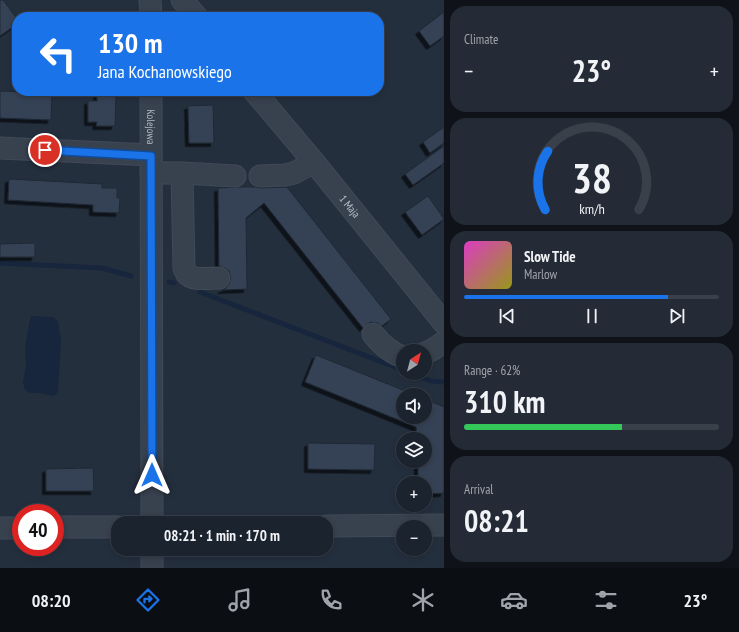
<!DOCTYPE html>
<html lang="en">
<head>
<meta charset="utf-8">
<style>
  body { margin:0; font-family:"PT Sans Narrow",sans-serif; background:#242b36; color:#f1f3f6; height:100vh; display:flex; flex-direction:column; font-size:15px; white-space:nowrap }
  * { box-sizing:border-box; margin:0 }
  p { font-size:13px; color:#a0a4aa }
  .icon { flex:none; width:22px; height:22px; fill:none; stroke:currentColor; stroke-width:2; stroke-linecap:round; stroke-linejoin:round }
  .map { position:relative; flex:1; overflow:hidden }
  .panel { display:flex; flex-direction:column; gap:6px; padding:6px; background:#0f1319; width:295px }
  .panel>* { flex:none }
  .top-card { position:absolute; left:12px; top:12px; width:372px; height:84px; border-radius:16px; box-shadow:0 2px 6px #0003,0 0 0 1px #39404a; background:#1a73e8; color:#fff; overflow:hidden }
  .needle { width:26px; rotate:36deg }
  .fabs { position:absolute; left:396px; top:344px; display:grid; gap:8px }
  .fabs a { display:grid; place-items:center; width:36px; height:36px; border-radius:50%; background:#1b232e; box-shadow:0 2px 6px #0003,0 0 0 1px #39404a; font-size:20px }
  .speed { position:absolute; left:12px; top:504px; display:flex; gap:8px; font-size:20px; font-weight:700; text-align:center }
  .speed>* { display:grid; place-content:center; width:52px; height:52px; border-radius:50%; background:#1b232e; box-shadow:0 2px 6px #0003,0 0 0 1px #39404a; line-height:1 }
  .speed .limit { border:6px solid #d22; background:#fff; color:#111 }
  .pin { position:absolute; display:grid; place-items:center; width:34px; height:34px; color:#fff; margin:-17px; border:2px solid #fff; border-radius:50%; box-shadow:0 1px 4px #0007 }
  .me { position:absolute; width:44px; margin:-22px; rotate:0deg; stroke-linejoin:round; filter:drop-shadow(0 0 3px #0008) }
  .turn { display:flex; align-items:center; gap:14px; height:84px; padding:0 20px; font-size:18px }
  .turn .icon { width:52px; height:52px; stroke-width:2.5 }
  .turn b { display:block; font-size:28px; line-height:34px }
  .big { font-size:30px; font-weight:700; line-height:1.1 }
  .panel .widget { flex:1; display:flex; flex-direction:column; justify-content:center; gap:6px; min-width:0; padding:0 14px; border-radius:16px; background:#242b36 }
  .panel .dial { align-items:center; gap:0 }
  .dial svg { height:104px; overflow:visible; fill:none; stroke:#39404a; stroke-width:7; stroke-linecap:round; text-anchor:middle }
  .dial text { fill:#f1f3f6; stroke:none }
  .song { display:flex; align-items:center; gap:12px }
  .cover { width:48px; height:48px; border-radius:6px; background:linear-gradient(135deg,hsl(310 70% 55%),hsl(60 70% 35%)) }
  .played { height:4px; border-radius:2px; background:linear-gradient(90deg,#1a73e8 80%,#39404a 80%) }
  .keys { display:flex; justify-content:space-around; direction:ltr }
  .heat { display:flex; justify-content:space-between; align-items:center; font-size:22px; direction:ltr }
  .charge { height:6px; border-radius:3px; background:linear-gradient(90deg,#34c759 62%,#39404a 0) }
  .trip { position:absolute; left:111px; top:516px; width:222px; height:40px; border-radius:16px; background:#1b232e; box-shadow:0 2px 6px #0003,0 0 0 1px #39404a; font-weight:700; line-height:40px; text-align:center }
  .menu { display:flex; height:64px; justify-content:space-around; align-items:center; background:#0b0e12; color:#a0a4aa }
  .menu .icon { width:28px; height:28px }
  .menu .current { color:#1a73e8 }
  .menu b { font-size:18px; color:#f1f3f6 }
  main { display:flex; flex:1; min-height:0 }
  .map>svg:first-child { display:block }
</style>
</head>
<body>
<main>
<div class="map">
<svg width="444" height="568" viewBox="0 0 444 568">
  <defs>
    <filter id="shadow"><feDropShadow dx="-3.5" dy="3.5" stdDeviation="0" flood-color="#0009"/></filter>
  </defs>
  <rect width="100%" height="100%" fill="#242f3e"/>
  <polygon fill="#17263c" points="31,316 53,317 58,321 61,341 58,392 54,396 38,393 30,393 25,390 23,383 26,363 25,349 29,324"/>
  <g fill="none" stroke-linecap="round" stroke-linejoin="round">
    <g stroke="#17263c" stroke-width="5">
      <polyline points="0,263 102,268 131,276"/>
      <polyline points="169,282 174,283"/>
      <polyline points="200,292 403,370"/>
      <polyline points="411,373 431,381 444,382"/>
    </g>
  </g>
  <g fill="#364354" stroke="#1f2835" filter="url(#shadow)">
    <polygon points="0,0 3,0 17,19 17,24 0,36"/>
    <polygon points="444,12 444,36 430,46 419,31"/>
    <polygon points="0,91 52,93 51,120 0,118"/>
    <polygon points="97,94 116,95 115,126 96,126 97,122 88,122 88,101 97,101"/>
    <polygon points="213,105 214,143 189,143 188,106"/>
    <polygon points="444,127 444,143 430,153 423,142"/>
    <polygon points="444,146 444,163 413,185 405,174"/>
    <polygon points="9,179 102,184 102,188 117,188 117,198 120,198 119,213 93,212 93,205 8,200"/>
    <polygon points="237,187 256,187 260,188 287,187 391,319 382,326 378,323 371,322 366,325 363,328 264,203 246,218 247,289 221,290 226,288 229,284 231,278 229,271 225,268 219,266 218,188"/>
    <polygon points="428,196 444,219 422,235 405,212"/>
    <polygon points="35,243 35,257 0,257 0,244"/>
    <polygon points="316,355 415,395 403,395 403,417 425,417 425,399 444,407 444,493 425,494 425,483 418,483 418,461 425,461 425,439 417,439 416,427 305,382"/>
    <polygon points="308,443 375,444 374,470 308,469"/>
    <polygon points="93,468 94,491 46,491 46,469"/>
  </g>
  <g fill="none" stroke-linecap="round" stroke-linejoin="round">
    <g stroke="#414a57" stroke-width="23">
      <g id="minor">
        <polyline points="150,0 151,17"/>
        <polyline points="182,0 197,17"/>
        <path id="s1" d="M 151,91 L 152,523"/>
        <path id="s2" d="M 254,91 L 314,162 L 444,323"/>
        <polyline points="0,148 151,155"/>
        <polyline points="151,173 182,173 235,176"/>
        <path d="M 182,173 L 184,268 C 184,269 187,274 187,274 C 192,281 211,278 219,278"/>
        <polyline points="260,176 285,175 294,173 314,162"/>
        <path d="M 373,334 C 381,344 390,353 403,357"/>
        <polyline points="425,353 432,350 444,342"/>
        <polyline points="326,526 444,525"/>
        <polyline points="55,527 118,527"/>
        <polyline points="0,528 21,528"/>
        <polyline points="152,549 152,568"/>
      </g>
    </g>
    <use href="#minor" stroke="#38414e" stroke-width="21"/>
  </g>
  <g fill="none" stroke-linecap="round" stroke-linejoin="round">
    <g stroke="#114b97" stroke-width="10">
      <polyline id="route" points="45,150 151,156 152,475"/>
    </g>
    <use href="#route" stroke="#1a73e8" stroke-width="7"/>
  </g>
  <g text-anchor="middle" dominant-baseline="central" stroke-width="4" stroke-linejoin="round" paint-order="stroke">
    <g font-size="11" fill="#b4bcc9" stroke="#1d2633">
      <text stroke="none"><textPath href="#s1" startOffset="36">Kolejowa</textPath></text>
      <text stroke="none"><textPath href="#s2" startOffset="150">1 Maja</textPath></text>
    </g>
  </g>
</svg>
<div class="fabs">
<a><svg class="needle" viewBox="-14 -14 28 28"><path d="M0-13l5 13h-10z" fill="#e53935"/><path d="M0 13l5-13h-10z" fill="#a0a4aa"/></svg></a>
<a><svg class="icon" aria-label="sound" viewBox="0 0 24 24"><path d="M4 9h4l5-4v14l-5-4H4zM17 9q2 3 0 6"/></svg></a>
<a><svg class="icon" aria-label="layers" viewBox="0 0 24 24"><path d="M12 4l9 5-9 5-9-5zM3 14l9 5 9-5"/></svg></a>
<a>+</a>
<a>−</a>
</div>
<div class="speed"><div class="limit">40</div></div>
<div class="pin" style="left:45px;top:150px;background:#d93025"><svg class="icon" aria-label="arrive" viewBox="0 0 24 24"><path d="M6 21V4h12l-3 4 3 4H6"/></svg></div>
<svg class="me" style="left:152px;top:475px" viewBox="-20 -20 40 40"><path d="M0-17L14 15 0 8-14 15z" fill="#1a73e8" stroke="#fff" stroke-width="4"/></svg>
<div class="trip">08:21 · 1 min · 170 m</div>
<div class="top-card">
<div class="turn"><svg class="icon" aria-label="left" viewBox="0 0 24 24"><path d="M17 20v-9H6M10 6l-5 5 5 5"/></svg><div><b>130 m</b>Jana Kochanowskiego</div></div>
</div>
</div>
<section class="panel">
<div class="widget"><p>Climate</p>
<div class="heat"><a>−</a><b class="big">23°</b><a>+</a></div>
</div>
<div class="widget dial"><svg viewBox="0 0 100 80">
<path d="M14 69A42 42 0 1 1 86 69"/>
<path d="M14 69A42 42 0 0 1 16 24" stroke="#1a73e8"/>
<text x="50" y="56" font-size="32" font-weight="700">38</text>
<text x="50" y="72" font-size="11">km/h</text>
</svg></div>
<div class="widget">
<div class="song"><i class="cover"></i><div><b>Slow Tide</b><p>Marlow</p></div></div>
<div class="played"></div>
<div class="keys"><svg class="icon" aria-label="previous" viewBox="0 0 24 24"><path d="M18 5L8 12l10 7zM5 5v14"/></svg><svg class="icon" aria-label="pause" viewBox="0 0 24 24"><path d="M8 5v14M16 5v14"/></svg><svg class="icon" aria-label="next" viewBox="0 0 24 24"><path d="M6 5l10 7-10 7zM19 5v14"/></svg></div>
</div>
<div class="widget"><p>Range · 62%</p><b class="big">310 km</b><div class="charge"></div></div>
<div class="widget"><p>Arrival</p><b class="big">08:21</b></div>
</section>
</main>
<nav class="menu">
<b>08:20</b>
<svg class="icon current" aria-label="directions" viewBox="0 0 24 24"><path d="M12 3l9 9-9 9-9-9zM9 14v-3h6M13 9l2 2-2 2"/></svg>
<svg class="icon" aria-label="music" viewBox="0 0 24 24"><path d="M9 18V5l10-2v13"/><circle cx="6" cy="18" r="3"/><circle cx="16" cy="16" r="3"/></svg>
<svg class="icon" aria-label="phone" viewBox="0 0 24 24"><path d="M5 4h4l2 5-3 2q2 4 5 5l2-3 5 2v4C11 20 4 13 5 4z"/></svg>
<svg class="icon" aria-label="climate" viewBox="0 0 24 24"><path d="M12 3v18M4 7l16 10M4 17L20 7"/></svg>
<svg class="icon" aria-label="car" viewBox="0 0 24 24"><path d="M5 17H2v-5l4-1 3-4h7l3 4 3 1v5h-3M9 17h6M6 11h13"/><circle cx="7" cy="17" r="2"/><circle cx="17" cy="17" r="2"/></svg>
<svg class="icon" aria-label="filters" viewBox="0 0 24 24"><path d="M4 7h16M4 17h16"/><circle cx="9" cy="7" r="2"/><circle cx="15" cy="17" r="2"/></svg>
<b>23°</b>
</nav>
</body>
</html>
